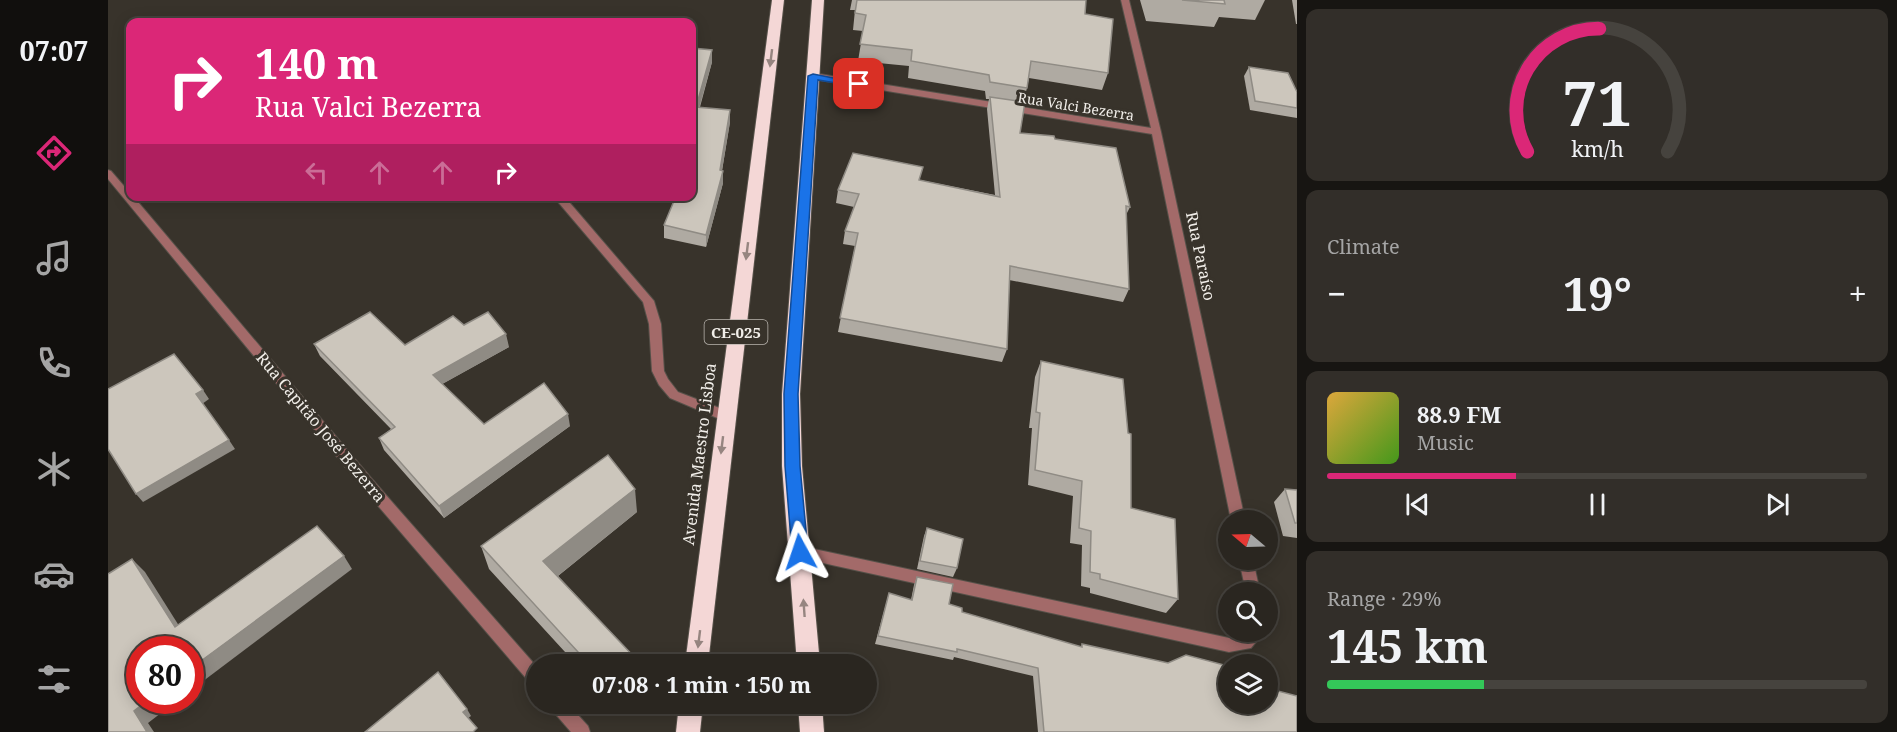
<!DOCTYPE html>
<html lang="en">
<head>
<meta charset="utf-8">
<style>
  body { margin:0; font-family:"Noto Serif",serif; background:#322e29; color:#f1f3f6; height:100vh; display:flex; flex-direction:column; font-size:22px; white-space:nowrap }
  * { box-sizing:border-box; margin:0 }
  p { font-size:20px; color:#a5a5a5 }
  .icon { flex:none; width:33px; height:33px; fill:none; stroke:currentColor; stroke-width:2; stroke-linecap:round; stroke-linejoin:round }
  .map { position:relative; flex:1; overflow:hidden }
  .sheet { display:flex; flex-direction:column; gap:9px; padding:9px; background:#171512; width:600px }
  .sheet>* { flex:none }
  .top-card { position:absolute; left:18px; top:18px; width:570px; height:183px; border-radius:12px; box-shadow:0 3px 15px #0003,0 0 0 2px #46433e; background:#db2777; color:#fff; overflow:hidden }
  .needle { width:39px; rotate:289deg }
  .fabs { position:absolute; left:1110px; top:510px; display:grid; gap:12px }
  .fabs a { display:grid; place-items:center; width:60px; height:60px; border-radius:50%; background:#2a2620; box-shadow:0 3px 15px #0003,0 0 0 2px #46433e; font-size:30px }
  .speed { position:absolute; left:18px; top:636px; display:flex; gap:12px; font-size:30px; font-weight:700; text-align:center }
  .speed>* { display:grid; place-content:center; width:78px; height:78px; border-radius:50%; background:#2a2620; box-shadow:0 3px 15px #0003,0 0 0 2px #46433e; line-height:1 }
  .speed .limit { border:9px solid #d22; background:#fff; color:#111 }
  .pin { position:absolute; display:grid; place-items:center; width:51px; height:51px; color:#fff; margin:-26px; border-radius:12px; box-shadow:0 3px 9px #0006 }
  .me { position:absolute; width:66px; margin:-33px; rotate:355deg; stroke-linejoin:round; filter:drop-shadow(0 0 4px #0008) }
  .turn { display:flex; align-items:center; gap:21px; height:126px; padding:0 30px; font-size:27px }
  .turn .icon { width:78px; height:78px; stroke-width:2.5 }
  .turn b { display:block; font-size:42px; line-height:51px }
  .lanes { display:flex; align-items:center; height:57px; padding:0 30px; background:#0003; justify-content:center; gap:30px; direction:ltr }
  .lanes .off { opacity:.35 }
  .big { font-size:45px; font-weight:700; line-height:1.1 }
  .sheet .tile { flex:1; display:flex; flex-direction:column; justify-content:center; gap:9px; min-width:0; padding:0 21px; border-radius:12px; background:#322e29 }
  .sheet .dial { align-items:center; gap:0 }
  .dial svg { height:156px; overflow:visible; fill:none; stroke:#46433e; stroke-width:7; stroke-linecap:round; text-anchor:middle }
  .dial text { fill:#f1f3f6; stroke:none }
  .song { display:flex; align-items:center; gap:18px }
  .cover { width:72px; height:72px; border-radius:9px; background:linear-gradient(135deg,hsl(40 70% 55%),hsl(100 70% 35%)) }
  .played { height:6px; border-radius:3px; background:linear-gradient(90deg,#db2777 35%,#46433e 35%) }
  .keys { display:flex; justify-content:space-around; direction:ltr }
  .heat { display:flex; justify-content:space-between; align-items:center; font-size:33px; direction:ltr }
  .charge { height:9px; border-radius:4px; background:linear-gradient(90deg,#34c759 29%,#46433e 0) }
  .trip { position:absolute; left:418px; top:654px; width:351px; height:60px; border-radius:30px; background:#2a2620; box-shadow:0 3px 15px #0003,0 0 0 2px #46433e; font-weight:700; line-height:60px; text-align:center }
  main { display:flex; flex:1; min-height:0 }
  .tab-bar { display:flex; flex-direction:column; width:108px; justify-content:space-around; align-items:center; background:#110f0d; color:#a5a5a5 }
  .tab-bar .icon { width:42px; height:42px }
  .tab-bar .selected { color:#db2777 }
  .tab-bar b { font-size:27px; color:#f1f3f6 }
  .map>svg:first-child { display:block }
</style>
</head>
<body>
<main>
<nav class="tab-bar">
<b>07:07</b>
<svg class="icon selected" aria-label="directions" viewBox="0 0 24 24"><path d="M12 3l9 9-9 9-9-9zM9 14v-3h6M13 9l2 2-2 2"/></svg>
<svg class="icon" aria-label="music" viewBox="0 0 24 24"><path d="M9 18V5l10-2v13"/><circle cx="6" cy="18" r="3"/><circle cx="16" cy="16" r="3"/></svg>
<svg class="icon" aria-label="phone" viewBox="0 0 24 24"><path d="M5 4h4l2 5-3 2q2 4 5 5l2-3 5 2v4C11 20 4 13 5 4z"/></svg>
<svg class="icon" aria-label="climate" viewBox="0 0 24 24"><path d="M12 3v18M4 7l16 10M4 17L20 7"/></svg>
<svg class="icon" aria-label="car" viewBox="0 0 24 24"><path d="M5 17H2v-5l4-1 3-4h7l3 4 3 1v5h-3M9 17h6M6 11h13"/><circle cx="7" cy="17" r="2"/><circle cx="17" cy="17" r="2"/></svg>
<svg class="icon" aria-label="filters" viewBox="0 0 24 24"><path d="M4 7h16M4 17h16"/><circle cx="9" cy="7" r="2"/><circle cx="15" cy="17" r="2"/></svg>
</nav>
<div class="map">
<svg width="1189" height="732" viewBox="0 0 1189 732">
  <rect width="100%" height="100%" fill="#38332b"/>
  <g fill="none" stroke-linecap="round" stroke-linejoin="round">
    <g stroke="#565149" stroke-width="2">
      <polygon id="lane" points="445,196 456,196 546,301 553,324 556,371 560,379 570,392 622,412 624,416 622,420 614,420 562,398 551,385 544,371 541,324 535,302"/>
    </g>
    <g stroke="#565149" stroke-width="2">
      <g id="street">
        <polygon points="1013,0 1021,0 1053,132 1137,520 1123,520 1044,134 705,79 701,76 705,73 1043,128"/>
        <polygon points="0,170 3,171 22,193 22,196 25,196 263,478 429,667 429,687 423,684 253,486 0,179"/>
        <polygon points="692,546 1121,638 1134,636 1138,632 1156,632 1143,648 1121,652 692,558 687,556 685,552 687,548"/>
        <polygon points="1131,560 1145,560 1152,592 1138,592"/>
        <polygon points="442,704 460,704 480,726 482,732 463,732 444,710"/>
      </g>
    </g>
    <g stroke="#565149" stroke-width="2">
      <g id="highway">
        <polygon points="664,0 676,0 600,664 577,664"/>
        <polygon points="704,0 716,0 692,394 694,466 712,664 689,664 674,466 674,394"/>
        <polygon points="571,704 595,704 592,732 568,732"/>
        <polygon points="690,704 714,704 716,732 692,732"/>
      </g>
    </g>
    <use href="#lane" fill="#a36a69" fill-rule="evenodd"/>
    <use href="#street" fill="#a36a69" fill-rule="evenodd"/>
    <use href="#highway" fill="#f4d7d6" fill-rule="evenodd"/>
  </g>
  <g fill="#afaaa2">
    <polygon points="744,0 978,0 977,14 1000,73 994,90 921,78 919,88 915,102 912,133 947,139 1022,207 1018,215 1021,289 1015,302 901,280 899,349 894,362 730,332 747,246 735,244 737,231 746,207 728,203 730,190 812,180 887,195 879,109 881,99 878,99 877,91 800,78 801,66 750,61 755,31 745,30 747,10 742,10"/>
    <polygon points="1032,0 1157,0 1147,20 1111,17 1106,27 1038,21"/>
    <polygon points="1184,0 1189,0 1189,24 1188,24"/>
    <polygon points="584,48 604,50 604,62 592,107 622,122 614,171 615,183 598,247 556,238 556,225 567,199 558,196 584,196"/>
    <polygon points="1141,67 1189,92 1189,118 1142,110 1136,76"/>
    <polygon points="356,325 401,347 334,384 376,424 462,426 336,518 276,450 271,438 283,429 212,356 206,344 297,345"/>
    <polygon points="933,361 1023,508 1070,599 1058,613 982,593 982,588 973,586 974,545 962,543 965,496 920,485 924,428 921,428 927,377"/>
    <polygon points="1177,489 1189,490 1189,538 1175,536 1166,502"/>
    <polygon points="529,512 450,576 532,664 468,664 381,569 373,546"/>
    <polygon points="819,528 849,568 845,577 809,569 816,536"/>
    <polygon points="809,577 841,604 854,612 973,647 974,644 1166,690 1189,732 930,732 925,676 846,657 845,660 767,644 781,593 803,600 806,585"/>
  </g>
  <g fill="#8f8b84">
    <polygon points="604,50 604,62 588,119 588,107"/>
    <polygon points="622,110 622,122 612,182 612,170"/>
    <polygon points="615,171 615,183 598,247 598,235"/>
    <polygon points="398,334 401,347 329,387 325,375"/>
    <polygon points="95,390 101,399 94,404 88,394"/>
    <polygon points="460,414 462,426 336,518 331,506"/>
    <polygon points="121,440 127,449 35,502 28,494"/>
    <polygon points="527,489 529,512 441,583 435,561"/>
    <polygon points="236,556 244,569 82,691 82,669"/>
    <polygon points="24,559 37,572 80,640 67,627"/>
    <polygon points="40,700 70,700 40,723 46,732 39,732 26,711"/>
    <polygon points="359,709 363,716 359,719 355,712"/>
  </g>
  <g fill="#ccc6bc" stroke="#8f8b84" stroke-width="1.5">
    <polygon points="749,0 978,0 977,14 1005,19 1000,73 923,61 919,88 882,82 881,75 803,61 804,50 752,44 758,15 747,13"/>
    <polygon points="1074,0 1116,0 1117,4"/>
    <polygon points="584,48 604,50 588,107 622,110 612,170 615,171 598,235 556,225 568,196 584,196"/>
    <polygon points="1141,67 1180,73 1189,92 1189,108 1147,101"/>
    <polygon points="882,97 917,102 912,133 946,136 947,139 1008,148 1022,207 1018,206 1021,289 902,266 899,349 732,318 750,233 737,231 751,194 730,190 745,153 815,167 811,180 892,197"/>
    <polygon points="262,312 297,345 345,316 356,325 380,312 398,334 325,375 376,424 436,383 460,414 331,506 271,438 287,427 206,344"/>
    <polygon points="66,354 95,390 88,394 121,440 28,494 0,449 0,389"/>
    <polygon points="933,361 1015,379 1020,433 1023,434 1023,508 1067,519 1070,599 992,579 992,574 982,572 983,531 971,528 974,481 927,470 932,413 928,412"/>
    <polygon points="500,455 527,489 435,561 532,663 530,664 481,664 373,546"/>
    <polygon points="1177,489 1189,490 1189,523 1187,523"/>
    <polygon points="209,526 236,556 82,669 82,650 32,650 32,700 40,700 26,711 39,732 0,732 0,574 24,559 67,627"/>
    <polygon points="819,528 855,539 849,568 812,561"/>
    <polygon points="809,577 845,584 841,604 854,608 854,612 974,647 974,644 1060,663 1078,655 1120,666 1120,704 1160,704 1160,675 1165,676 1166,690 1189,696 1189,732 936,732 930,668 849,649 849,652 770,636 781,593 804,600"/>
    <polygon points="330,672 359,709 355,712 369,728 365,732 257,732"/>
  </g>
  <defs><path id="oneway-solid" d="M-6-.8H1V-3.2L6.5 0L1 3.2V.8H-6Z" transform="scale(1.5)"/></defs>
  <g fill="#968580">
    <use href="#oneway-solid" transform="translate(663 58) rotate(97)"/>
    <use href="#oneway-solid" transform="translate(639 251) rotate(97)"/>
    <use href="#oneway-solid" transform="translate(614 445) rotate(97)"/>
    <use href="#oneway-solid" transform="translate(696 608) rotate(-94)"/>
    <use href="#oneway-solid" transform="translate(591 639) rotate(97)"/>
  </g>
  <polygon fill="#1a73e8" stroke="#114b97" stroke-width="1.5" points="705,74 756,84 751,87 710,80 690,394 692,466 700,552 697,557 692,559 686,557 684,552 677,466 676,394 700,76"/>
  <g text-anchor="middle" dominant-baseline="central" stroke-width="6" stroke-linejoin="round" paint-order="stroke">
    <g font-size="14" fill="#f1eee9" stroke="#38332b">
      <text transform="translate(968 106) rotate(9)">Rua Valci Bezerra</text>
    </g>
    <rect fill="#38332b" stroke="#bab6b0" stroke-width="1.5" x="596.5" y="320" width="63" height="24" rx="4.5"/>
    <g font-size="15" font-weight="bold" fill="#f1eee9">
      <text x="628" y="332">CE-025</text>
    </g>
    <g font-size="16" fill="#f1eee9" stroke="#38332b">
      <text transform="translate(1093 256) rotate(78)">Rua Paraíso</text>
      <text transform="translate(213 427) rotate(50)">Rua Capitão José Bezerra</text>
      <text transform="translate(591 454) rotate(-83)">Avenida Maestro Lisboa</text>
    </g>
  </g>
</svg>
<div class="fabs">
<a><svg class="needle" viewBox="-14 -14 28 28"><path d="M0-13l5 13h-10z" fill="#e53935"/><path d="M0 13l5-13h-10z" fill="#a5a5a5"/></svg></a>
<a><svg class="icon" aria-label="search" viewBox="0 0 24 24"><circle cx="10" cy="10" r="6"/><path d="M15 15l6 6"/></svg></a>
<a><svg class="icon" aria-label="layers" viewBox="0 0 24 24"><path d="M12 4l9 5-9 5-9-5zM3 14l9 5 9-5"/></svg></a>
</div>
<div class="speed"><div class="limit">80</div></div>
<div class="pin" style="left:751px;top:84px;background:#d93025"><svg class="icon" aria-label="arrive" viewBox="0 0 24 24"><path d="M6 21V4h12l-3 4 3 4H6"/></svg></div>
<svg class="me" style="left:692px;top:552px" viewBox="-20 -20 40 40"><path d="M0-17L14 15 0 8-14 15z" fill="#1a73e8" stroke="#fff" stroke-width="4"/></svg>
<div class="trip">07:08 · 1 min · 150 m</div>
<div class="top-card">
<div class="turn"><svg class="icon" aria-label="right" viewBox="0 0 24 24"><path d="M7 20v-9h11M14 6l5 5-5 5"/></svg><div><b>140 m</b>Rua Valci Bezerra</div></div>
<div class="lanes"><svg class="icon off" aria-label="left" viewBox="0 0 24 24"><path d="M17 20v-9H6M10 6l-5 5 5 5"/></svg><svg class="icon off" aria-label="ahead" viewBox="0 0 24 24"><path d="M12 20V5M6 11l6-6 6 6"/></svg><svg class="icon off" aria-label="ahead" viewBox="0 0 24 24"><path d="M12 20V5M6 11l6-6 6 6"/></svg><svg class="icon" aria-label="right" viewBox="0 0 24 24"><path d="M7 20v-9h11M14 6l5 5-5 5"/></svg></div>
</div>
</div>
<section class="sheet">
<div class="tile dial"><svg viewBox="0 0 100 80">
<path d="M14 69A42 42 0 1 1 86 69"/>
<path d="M14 69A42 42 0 0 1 51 6" stroke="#db2777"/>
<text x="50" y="56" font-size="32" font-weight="700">71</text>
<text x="50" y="72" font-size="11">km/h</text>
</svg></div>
<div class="tile"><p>Climate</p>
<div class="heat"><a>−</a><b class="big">19°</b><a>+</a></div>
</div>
<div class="tile">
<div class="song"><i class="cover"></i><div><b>88.9 FM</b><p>Music</p></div></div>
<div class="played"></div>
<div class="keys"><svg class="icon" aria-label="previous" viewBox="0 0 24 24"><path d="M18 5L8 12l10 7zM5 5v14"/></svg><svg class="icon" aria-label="pause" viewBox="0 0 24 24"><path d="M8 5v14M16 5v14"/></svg><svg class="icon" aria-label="next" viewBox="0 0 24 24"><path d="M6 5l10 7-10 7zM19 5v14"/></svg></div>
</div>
<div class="tile"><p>Range · 29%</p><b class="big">145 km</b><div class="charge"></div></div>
</section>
</main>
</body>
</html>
